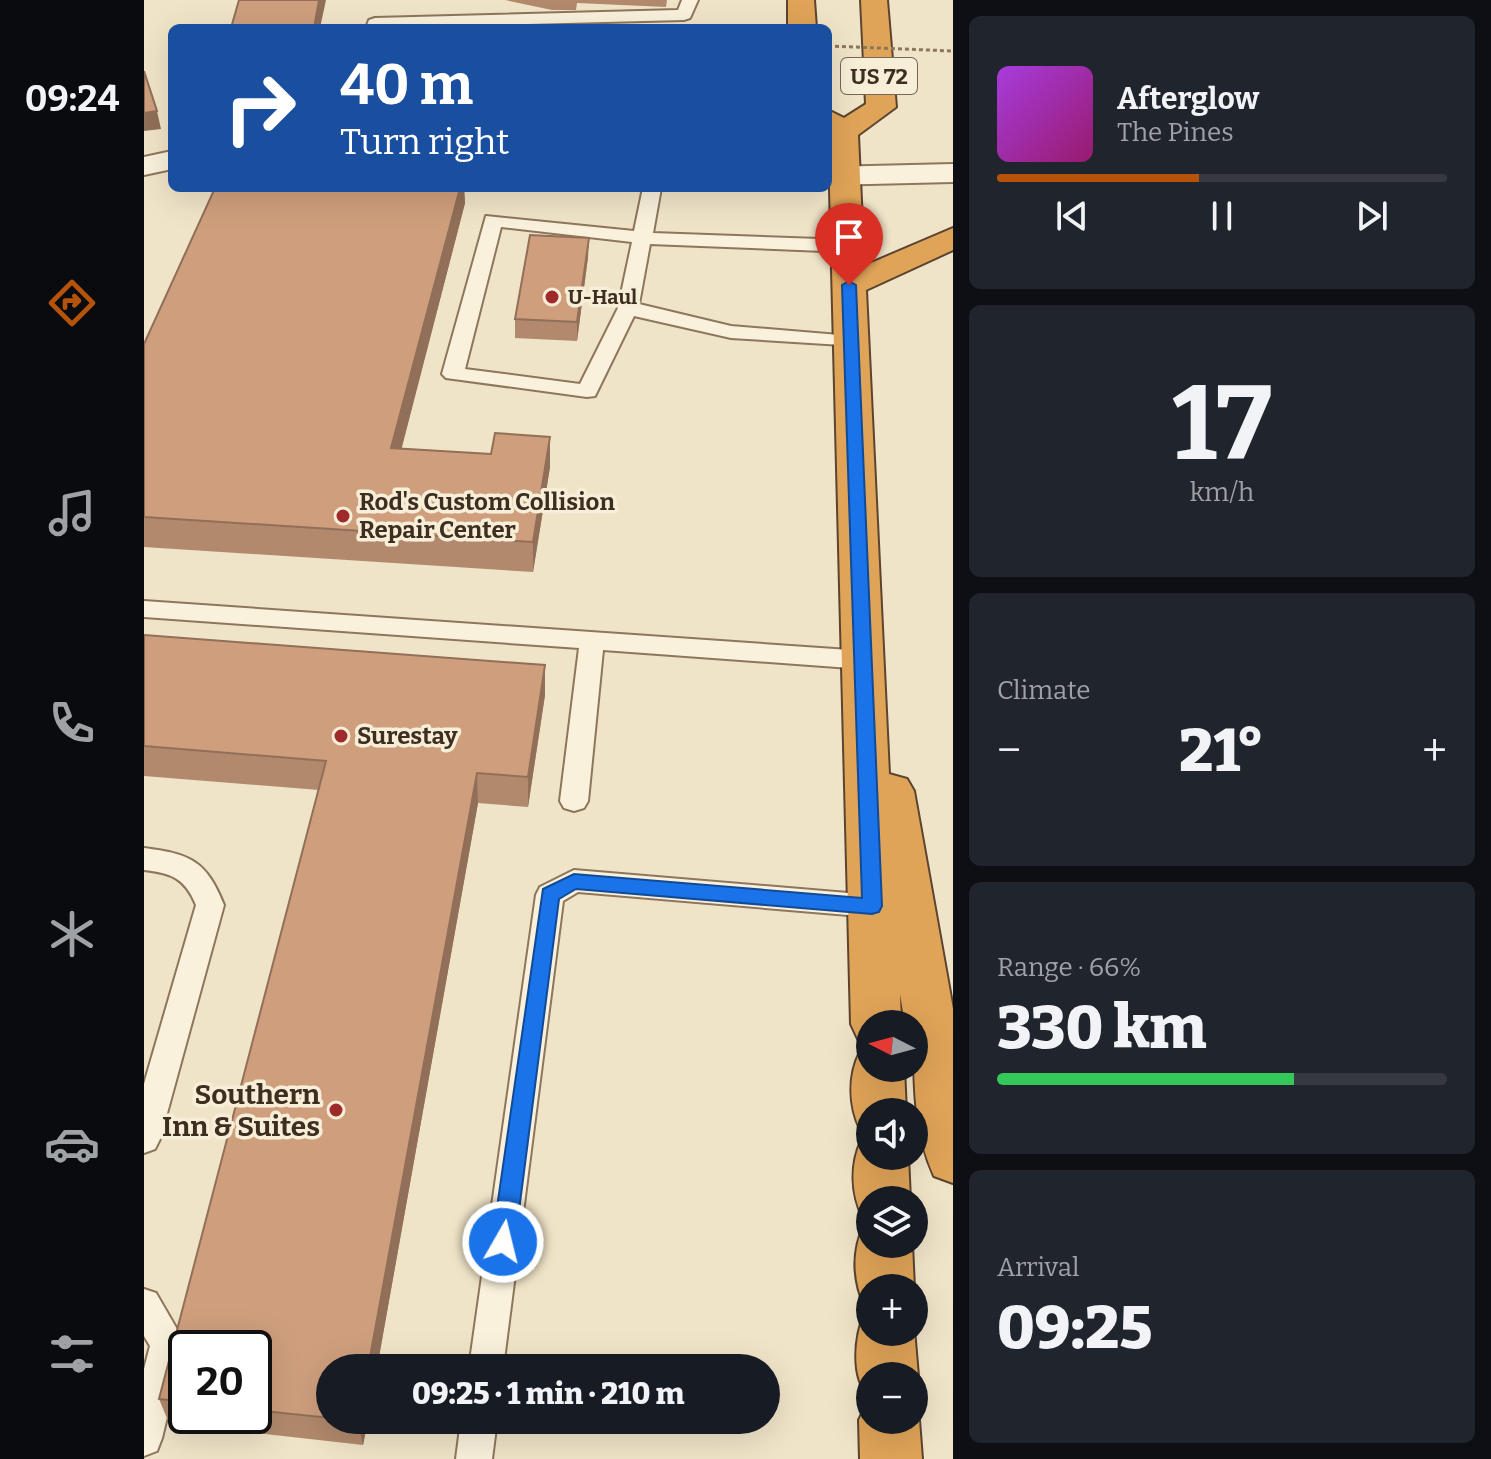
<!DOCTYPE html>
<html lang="en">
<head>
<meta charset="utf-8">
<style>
  body { margin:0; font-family:Bitter,serif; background:#20242c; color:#f1f3f6; height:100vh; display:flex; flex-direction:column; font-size:30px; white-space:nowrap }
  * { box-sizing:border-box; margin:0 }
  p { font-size:26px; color:#9ea1a6 }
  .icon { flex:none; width:44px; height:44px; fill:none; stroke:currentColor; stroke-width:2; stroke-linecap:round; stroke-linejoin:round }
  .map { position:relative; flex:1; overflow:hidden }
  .side { display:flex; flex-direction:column; gap:16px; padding:16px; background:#0d0f14; width:538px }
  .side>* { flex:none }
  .hud { position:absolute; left:24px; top:24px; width:664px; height:168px; border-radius:12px; box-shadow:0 8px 32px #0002; background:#1a4fa0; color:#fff; overflow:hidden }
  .needle { width:52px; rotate:276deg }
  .controls { position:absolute; left:712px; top:1010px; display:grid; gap:16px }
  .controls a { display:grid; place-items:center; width:72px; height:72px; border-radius:50%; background:#171b24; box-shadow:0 8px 32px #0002; font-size:40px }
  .speed { position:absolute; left:24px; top:1330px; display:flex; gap:16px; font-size:40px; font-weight:700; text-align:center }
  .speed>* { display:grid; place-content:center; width:104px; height:104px; border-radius:50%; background:#171b24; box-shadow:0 8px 32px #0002; line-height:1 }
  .speed .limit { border:4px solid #111; border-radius:12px; background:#fff; color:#111 }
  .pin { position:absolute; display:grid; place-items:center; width:68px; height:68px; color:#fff; margin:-82px -34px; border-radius:50% 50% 50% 0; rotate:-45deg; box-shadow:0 0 8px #0007 }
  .pin .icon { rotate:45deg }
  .me { position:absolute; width:88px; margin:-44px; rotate:8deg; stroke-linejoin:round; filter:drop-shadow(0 0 6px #0008) }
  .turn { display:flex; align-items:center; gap:28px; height:168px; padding:0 40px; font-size:36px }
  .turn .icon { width:104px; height:104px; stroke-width:2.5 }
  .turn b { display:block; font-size:56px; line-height:68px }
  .big { font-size:60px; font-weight:800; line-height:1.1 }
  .side .widget { flex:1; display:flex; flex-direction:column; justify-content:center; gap:12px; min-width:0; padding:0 28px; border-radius:12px; background:#20242c }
  .side .dial { align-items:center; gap:0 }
  .dial b { font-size:104px; line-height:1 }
  .song { display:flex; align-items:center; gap:24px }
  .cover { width:96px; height:96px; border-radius:12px; background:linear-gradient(135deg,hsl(280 70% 55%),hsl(320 70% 35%)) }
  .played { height:8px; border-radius:4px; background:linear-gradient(90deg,#b45309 45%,#363941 45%) }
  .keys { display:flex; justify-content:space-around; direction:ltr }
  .heat { display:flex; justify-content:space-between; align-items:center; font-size:44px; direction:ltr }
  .charge { height:12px; border-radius:6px; background:linear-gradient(90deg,#34c759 66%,#363941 0) }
  .trip { position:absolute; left:172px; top:1354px; width:464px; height:80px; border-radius:40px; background:#171b24; box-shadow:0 8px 32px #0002; font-weight:800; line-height:80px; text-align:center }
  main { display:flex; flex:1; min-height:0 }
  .menu { display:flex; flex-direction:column; width:144px; justify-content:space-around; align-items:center; background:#090b0e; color:#9ea1a6 }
  .menu .icon { width:56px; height:56px }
  .menu .selected { color:#b45309 }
  .menu b { font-size:36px; color:#f1f3f6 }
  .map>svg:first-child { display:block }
</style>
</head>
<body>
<main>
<nav class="menu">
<b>09:24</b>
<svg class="icon selected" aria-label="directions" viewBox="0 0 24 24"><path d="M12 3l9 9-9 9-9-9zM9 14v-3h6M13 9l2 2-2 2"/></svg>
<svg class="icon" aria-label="music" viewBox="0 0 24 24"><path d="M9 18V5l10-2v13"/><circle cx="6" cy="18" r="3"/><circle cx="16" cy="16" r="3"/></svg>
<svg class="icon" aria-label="phone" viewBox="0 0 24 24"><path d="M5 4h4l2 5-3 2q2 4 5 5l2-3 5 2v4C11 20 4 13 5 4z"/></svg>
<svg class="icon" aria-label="climate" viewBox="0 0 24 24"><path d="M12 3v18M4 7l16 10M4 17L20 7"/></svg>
<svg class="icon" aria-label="car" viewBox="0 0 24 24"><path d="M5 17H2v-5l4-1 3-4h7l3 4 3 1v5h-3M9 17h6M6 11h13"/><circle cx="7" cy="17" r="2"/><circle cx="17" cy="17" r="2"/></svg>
<svg class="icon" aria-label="filters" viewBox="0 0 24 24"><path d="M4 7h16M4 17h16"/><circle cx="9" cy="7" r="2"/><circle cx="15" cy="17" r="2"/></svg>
</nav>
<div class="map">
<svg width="809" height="1459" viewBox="0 0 809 1459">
  <rect width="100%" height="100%" fill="#f0e4c8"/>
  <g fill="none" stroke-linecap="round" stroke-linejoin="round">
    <g stroke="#8d765c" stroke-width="4">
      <g id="lane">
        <polygon points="538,0 554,0 546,18 540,20 222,28 225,20 231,18 534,10"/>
        <path d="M 499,188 L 517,188 L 509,233 L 704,240 L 714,246 L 704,252 L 506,244 L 495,304 L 587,326 L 707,336 L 717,342 L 714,346 L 587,338 L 490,316 L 451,396 L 443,397 L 302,378 L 298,374 L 342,216 L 490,231 ZM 357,227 L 488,242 L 474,308 L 436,384 L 321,369 Z"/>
        <polygon points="0,601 720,651 729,654 733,660 729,666 720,669 459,650 444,801 440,808 430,811 420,808 416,801 435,648 0,617"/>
        <path d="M 0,848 C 46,854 62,860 80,905 L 16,1139 L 11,1149 L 0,1153 L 0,1084 L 52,905 C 41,878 27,873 0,870 Z"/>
        <polygon points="430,870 728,895 738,898 742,906 738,914 728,917 434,892 419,901 359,1368 325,1368 392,895 396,887"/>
        <polygon points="0,1289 12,1293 41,1343 18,1438 13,1451 0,1456 0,1369 6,1346 0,1336"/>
        <polygon points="317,1420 353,1420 348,1459 312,1459"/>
      </g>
    </g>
    <g stroke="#8d765c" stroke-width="4">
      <g id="street">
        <polygon points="28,151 28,169 0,175 0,157"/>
        <polygon points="809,164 809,182 684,185 684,167"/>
      </g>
    </g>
    <g stroke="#5b4430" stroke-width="4">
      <g id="highway">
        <polygon points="644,0 670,0 672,28 644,28"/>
        <path d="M 717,0 L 743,0 L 752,107 L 714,135 L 720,266 L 809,228 L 809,250 L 722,290 L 745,774 L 763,779 L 770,791 L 809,1009 L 809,1183 L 790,1176 C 768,1128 770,1073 770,1024 L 761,1024 L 756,994 L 757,1024 L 726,1024 L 726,1043 L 714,1039 L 707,1024 L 684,110 L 700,118 L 722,104 Z"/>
        <path d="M 726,1048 L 726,1068 L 760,1068 L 762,1112 L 726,1112 L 726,1132 L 716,1129 C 705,1105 704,1076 716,1052 Z"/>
        <path d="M 726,1136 L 726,1156 L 764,1156 L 766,1200 L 726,1200 L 726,1221 L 719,1218 C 707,1193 706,1164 718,1139 Z"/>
        <path d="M 726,1223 L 726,1244 L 768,1244 L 770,1288 L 726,1288 L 726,1309 L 721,1307 C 709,1280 708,1252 720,1225 Z"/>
        <path d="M 726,1310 L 726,1332 L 770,1332 L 770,1329 L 774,1376 L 770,1385 L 770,1376 L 726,1376 L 726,1420 L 770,1420 L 770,1408 L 775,1420 L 778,1459 L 716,1459 L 715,1420 L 726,1398 C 706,1377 711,1336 721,1312 Z"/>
      </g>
    </g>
    <use href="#lane" fill="#faf1dc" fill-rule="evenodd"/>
    <use href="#street" fill="#faf1dc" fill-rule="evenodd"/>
    <use href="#highway" fill="#e0a458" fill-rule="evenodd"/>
    <polyline stroke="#8d765c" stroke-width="3" stroke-dasharray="4 3" stroke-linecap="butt" points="684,46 809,51"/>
  </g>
  <g fill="#b2896c" fill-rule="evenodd">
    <polygon points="361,0 523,0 522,7 433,3 432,10 408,10"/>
    <polygon points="71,188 320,188 321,203 257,449 406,467 389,572 0,547 0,344"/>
    <polygon points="444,257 433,341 371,338 371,319"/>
    <path d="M 0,635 L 401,665 L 401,695 L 384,807 L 334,803 L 233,1368 L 186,1368 L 186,1420 L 224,1420 L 219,1445 L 25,1423 L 15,1399 L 175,790 L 0,776 ZM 42,1348 L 110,1348 L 110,1416 L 42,1416 Z"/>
  </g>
  <g fill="#916f58">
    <polygon points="175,0 182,0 176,28 170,28"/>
    <polygon points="13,111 17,129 0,131 0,113"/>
    <polygon points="316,188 320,188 321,203 250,478 247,448"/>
    <polygon points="445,238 444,257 433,341 433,322"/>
    <polygon points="406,437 406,467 389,572 389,542"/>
    <polygon points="401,665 401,695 384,807 384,777"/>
    <polygon points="333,773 334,803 233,1368 224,1368"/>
    <polygon points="215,1420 224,1420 219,1445 214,1422"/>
  </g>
  <g fill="#cf9f7d" stroke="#916f58" stroke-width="2">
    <polygon points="95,0 175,0 170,28 87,28"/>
    <polygon points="0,71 13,111 0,113"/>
    <polygon points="71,188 316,188 247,448 347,454 351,433 406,437 389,542 0,517 0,344"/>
    <polygon points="386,235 445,238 433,322 371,319"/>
    <polygon points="0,635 401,665 384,777 333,773 224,1368 186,1368 186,1418 110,1410 110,1348 42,1348 42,1402 15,1399 182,761 0,746"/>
  </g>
  <polygon fill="#1a73e8" stroke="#114b97" stroke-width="2" points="705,281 712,285 738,906 735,912 728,914 432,889 415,899 371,1242 368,1249 359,1253 351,1249 348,1242 399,889 430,874 718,898 698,285"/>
  <g fill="#9e2a2b" stroke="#f7eed8" stroke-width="3">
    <circle cx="408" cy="297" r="8"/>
    <circle cx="199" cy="516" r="8"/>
    <circle cx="197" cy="736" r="8"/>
    <circle cx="192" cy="1110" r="8"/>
  </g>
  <g text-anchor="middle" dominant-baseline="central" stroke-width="7" stroke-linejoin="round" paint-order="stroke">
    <g font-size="20" font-weight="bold" fill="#3d2e20" stroke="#f7eed8" text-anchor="start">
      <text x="424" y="297">U-Haul</text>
    </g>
    <rect fill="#f7eed8" stroke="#756857" stroke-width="2" x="697" y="58" width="76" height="36" rx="6"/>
    <g font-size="22" font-weight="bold" fill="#3d2e20">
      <text x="735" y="76">US 72</text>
    </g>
    <g font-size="24" font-weight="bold" fill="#3d2e20" stroke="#f7eed8" text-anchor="start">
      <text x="215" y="502">Rod's Custom Collision<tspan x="215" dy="28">Repair Center</tspan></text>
      <text x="213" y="736">Surestay</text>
    </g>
    <g font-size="28" font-weight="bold" fill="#3d2e20" stroke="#f7eed8" text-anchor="end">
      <text x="176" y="1094">Southern<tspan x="176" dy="32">Inn &amp; Suites</tspan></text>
    </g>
  </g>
</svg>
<div class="controls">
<a><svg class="needle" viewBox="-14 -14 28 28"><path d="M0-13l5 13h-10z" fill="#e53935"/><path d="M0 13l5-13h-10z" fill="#9ea1a6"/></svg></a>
<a><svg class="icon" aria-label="sound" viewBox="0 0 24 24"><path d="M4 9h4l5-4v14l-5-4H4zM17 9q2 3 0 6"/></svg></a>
<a><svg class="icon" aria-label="layers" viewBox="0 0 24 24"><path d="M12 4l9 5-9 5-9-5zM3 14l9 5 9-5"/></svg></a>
<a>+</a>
<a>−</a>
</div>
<div class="speed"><div class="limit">20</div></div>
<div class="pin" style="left:705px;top:285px;background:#d93025"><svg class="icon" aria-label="arrive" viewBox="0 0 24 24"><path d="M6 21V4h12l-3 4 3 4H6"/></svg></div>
<svg class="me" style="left:359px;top:1242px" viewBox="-20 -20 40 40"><circle r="17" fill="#1a73e8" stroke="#fff" stroke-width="3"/><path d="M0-11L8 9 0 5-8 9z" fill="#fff"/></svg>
<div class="trip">09:25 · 1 min · 210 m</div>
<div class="hud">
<div class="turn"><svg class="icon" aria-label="right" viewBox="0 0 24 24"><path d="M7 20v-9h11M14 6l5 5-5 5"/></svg><div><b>40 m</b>Turn right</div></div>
</div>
</div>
<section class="side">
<div class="widget">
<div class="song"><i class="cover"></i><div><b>Afterglow</b><p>The Pines</p></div></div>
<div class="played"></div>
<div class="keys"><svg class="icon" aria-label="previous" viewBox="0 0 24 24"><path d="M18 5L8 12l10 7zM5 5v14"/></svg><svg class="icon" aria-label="pause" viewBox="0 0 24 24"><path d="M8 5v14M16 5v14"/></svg><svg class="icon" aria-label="next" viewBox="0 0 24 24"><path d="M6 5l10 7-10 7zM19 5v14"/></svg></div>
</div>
<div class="widget dial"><b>17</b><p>km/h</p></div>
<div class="widget"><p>Climate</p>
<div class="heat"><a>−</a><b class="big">21°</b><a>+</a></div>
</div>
<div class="widget"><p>Range · 66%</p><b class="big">330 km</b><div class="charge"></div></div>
<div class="widget"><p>Arrival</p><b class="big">09:25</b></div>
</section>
</main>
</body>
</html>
